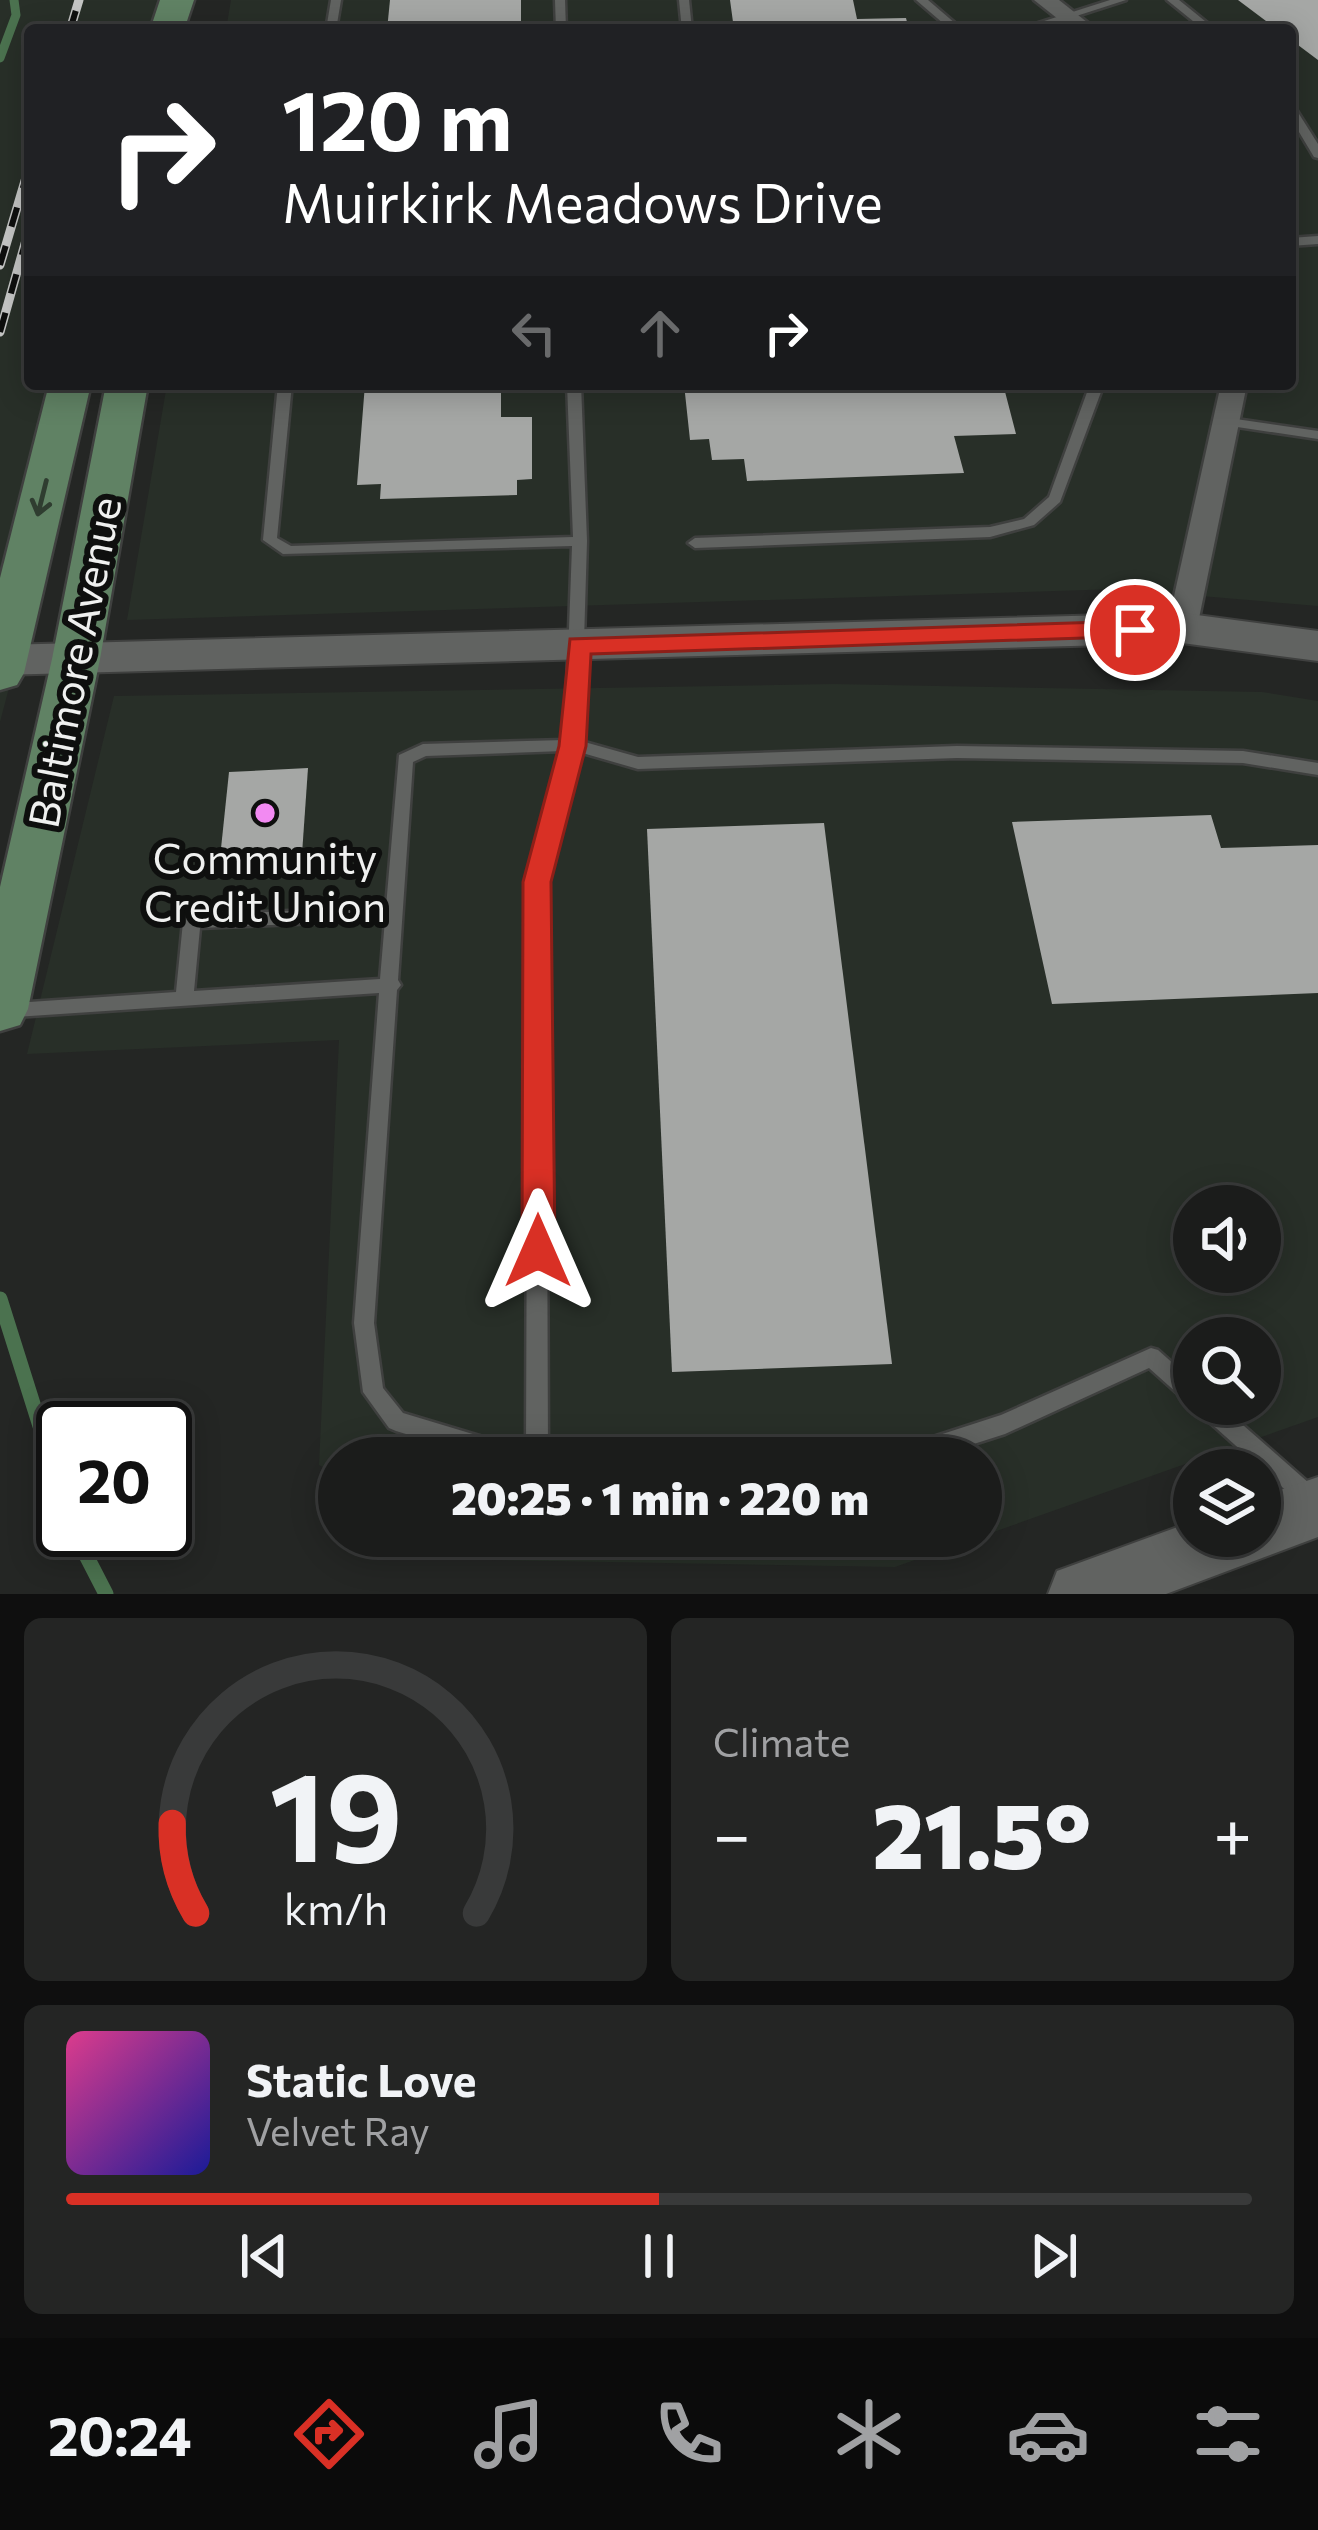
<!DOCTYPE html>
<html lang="en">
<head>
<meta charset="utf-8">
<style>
  body { margin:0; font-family:Commissioner,sans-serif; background:#242524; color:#f1f3f6; height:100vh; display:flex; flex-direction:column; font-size:45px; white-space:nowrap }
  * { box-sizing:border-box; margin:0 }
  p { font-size:39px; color:#a0a1a3 }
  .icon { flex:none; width:66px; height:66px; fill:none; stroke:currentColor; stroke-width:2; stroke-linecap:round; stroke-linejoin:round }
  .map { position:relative; height:1594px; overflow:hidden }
  .details { display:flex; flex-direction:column; gap:24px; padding:24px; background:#0f0f0f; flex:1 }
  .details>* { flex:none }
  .hud { position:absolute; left:24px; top:24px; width:1272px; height:366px; border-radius:12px; box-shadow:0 6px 30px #0003,0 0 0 3px #393a3a; background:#202124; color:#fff; overflow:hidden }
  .tools { position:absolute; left:1173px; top:1185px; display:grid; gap:24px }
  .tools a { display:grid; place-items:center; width:108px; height:108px; border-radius:50%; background:#1b1c1b; box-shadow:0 6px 30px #0003,0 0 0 3px #393a3a; font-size:60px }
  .speed { position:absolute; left:36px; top:1401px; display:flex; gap:24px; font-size:60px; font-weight:700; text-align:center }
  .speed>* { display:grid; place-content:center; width:156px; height:156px; border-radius:50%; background:#1b1c1b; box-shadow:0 6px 30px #0003,0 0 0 3px #393a3a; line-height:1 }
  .speed .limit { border:6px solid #111; border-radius:18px; background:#fff; color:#111 }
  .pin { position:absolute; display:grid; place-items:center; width:102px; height:102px; color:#fff; margin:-51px; border:6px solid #fff; border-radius:50%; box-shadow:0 3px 12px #0007 }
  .me { position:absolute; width:132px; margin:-66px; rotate:0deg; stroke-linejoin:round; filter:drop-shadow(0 0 9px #0008) }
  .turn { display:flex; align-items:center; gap:42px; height:252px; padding:0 60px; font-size:54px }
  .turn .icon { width:156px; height:156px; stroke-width:2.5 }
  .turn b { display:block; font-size:84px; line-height:102px }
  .lanes { display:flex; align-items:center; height:114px; padding:0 60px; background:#0003; justify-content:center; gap:60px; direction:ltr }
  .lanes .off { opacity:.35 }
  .big { font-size:90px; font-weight:800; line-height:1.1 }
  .details .tile { flex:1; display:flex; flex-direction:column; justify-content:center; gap:18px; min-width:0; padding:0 42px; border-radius:18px; background:#242524 }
  .details .dial { align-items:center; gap:0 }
  .dial svg { height:312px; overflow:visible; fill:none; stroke:#393a3a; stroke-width:7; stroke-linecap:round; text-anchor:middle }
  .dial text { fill:#f1f3f6; stroke:none }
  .song { display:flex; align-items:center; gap:36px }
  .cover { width:144px; height:144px; border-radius:18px; background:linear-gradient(135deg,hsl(330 70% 55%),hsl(240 70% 35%)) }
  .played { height:12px; border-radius:6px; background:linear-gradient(90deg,#d93025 50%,#393a3a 50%) }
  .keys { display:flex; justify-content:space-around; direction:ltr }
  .heat { display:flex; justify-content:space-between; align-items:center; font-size:66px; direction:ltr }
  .details .tiles { flex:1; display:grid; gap:24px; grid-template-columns:1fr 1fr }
  .tile:last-child { grid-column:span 2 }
  .trip { position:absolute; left:318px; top:1437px; width:684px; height:120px; border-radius:60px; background:#1b1c1b; box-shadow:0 6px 30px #0003,0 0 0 3px #393a3a; font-weight:800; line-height:120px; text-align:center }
  .dock { display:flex; height:192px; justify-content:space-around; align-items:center; background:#0b0b0b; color:#a0a1a3 }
  .dock .icon { width:84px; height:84px }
  .dock .current { color:#d93025 }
  .dock b { font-size:54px; color:#f1f3f6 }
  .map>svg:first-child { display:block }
</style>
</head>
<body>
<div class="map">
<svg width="1318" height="1594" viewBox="0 0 1318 1594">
  <rect width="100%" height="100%" fill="#242624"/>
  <g fill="#282f28" fill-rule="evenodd">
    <polygon points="0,0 189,0 181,30 30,30 30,384 89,384 0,722"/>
    <polygon points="231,0 1318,0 1318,606 1118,589 127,620 167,384 1290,384 1290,30 226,30"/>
    <path d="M 833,684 L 1262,692 L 1318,701 L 1318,1417 L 895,1567 L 490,1560 L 447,1536 L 981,1536 L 981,1458 L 339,1458 L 339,1476 L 319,1465 L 339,1040 L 27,1054 L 114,696 ZM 1194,1206 L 1260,1206 L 1260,1272 L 1194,1272 ZM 1194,1338 L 1260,1338 L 1260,1404 L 1194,1404 Z"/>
  </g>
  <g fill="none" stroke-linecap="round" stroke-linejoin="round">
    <polyline stroke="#4b724f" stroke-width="9" points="0,58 16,15 14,0"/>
    <g stroke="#4b724f" stroke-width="15">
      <polyline points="0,1299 63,1499"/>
      <polyline points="73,1530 106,1594"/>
    </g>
  </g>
  <g fill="#a5a7a5">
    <polygon points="390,0 521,0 521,30 387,30"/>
    <polygon points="730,0 853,0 857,19 906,18 909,30 769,30 767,21 733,22"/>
    <polygon points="1238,0 1318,0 1318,60 1290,39 1290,30 1278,30"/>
    <polygon points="365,384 501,384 501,417 532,417 532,479 517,480 517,495 380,499 381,484 357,485"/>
    <polygon points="684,384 1003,384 1016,434 954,436 964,473 747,481 744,459 712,460 709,439 690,440"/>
    <polygon points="308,768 302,854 220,858 229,772"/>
    <polygon points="1211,815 1221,848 1318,845 1318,993 1052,1004 1012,822"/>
    <polygon points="824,823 892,1364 672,1372 647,829"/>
  </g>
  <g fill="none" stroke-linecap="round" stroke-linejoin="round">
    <g stroke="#3f403f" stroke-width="5">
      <g id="service">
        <polygon points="331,0 341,0 336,30 326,30"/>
        <polygon points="555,0 565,0 566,30 556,30"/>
        <polygon points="679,0 689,0 692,30 682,30"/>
        <polygon points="916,0 928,0 963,30 951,30"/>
        <polygon points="1110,0 1126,0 1033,30 1016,30"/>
        <polygon points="1167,0 1179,0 1216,30 1204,30"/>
        <polygon points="1290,105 1294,106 1318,144 1318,158 1314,157 1290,117"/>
        <polygon points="1318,236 1318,244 1290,246 1290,238"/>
        <path d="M 278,384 L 292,384 L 277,538 L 291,546 L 573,537 L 567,384 L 581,384 L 587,541 L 581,741 L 638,757 L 957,746 L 1243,751 L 1318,763 L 1318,775 L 1243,763 L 957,758 L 638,769 L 579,752 L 546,882 L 548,1458 L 486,1458 L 396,1431 L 389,1428 L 363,1392 L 354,1323 L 379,993 L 0,1018 L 0,1004 L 176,992 L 183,922 L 186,917 L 192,915 L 386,907 L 399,755 L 423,744 L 565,740 L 572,546 L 283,554 L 263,540 ZM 563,751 L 528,882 L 526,1450 L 403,1413 L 383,1388 L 374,1323 L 397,990 L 401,985 L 398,980 L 413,762 L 426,756 ZM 385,920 L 380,979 L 194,991 L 200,928 Z"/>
        <polygon points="1090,384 1104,384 1060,502 1034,525 990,537 695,548 688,543 695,538 990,527 1024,519 1049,497"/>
        <polygon points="1229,418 1318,431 1318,439 1224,425 1222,422"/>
        <polygon points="1151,1348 1158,1350 1194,1382 1194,1404 1219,1404 1318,1491 1318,1515 1310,1512 1197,1411 1194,1405 1187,1402 1149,1368 1005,1434 930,1458 887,1458 890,1451 1001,1415"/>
      </g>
    </g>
    <g stroke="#3f403f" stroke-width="5">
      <g id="minor">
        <polygon points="1034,0 1059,0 1097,30 1072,30"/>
        <polygon points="1221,384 1247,384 1197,628 1182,638 1167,628"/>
      </g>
    </g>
    <g stroke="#3f403f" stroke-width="4">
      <g id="secondary">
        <polygon points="1182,613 1318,631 1318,661 1182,643 0,675 3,645"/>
        <polygon points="1318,1477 1318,1537 1166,1594 1048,1594 1057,1571 1194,1521 1194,1536 1260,1536 1260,1497"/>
      </g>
    </g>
    <g stroke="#3f403f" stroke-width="5">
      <g id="primary">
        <polygon points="160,0 194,0 184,30 150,30"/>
        <polygon points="49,384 91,384 24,673 17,685 0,690 0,578"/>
        <polygon points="106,384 148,384 100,659 28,1009 20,1025 0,1031 0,887 52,659"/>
      </g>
    </g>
    <use href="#service" fill="#616361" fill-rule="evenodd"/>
    <use href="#minor" fill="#616361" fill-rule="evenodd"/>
    <use href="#secondary" fill="#616361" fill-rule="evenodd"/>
    <use href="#primary" fill="#608264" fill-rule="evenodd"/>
    <g stroke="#c4c5c4" stroke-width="9">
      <g id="rail">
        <polyline points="70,30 79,0"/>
        <polyline points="0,265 30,164"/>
        <polyline points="0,332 30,226"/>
      </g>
    </g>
    <use href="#rail" stroke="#0e0f0e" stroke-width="6" stroke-dasharray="20" stroke-linecap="butt"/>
  </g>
  <defs><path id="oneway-shaft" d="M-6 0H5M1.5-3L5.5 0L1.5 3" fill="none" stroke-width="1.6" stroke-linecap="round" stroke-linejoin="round" transform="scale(3)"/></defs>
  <use stroke="#2f3d30" href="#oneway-shaft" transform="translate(42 498) rotate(104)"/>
  <polygon fill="#d93025" stroke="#8d1f18" stroke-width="3" points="1135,621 1144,624 1148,630 1144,636 591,654 586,746 551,882 555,1251 550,1261 538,1265 527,1261 522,1251 523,882 559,746 570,639"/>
  <circle fill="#f28af2" stroke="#0e0f0e" stroke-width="4.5" cx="265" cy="813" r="12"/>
  <g text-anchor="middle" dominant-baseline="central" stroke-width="12" stroke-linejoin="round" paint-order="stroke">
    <g font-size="42" fill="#eff0ef" stroke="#0e0f0e">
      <text transform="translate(73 662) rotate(-79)">Baltimore Avenue</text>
    </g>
    <g font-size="42" fill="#eff0ef" stroke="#0e0f0e">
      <text x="265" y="857">Community<tspan x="265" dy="48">Credit Union</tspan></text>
    </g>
  </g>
</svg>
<div class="tools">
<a><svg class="icon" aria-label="sound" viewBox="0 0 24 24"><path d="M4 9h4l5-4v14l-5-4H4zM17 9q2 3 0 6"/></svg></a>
<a><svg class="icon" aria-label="search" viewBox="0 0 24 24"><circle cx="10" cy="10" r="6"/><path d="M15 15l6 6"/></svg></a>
<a><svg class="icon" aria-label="layers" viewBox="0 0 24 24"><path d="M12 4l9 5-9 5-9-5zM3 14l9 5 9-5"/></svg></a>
</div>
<div class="speed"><div class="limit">20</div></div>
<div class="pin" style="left:1135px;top:630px;background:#d93025"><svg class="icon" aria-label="arrive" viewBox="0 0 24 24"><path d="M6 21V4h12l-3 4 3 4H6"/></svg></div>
<svg class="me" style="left:538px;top:1251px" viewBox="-20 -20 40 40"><path d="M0-17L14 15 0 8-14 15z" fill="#d93025" stroke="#fff" stroke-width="4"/></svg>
<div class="trip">20:25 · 1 min · 220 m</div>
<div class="hud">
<div class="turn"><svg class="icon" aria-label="right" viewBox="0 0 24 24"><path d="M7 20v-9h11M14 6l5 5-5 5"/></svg><div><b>120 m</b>Muirkirk Meadows Drive</div></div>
<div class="lanes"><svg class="icon off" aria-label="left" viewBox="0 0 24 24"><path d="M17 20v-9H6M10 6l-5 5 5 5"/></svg><svg class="icon off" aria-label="ahead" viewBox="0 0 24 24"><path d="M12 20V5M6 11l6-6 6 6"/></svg><svg class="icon" aria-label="right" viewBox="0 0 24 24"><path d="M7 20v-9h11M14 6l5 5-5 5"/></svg></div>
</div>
</div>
<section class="details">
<div class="tiles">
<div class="tile dial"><svg viewBox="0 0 100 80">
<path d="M14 69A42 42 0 1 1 86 69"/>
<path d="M14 69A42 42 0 0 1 8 46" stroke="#d93025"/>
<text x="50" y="56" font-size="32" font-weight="700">19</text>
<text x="50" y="72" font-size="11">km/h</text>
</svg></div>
<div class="tile"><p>Climate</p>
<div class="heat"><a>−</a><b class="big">21.5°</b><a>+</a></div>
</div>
<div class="tile">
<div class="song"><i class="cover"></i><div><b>Static Love</b><p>Velvet Ray</p></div></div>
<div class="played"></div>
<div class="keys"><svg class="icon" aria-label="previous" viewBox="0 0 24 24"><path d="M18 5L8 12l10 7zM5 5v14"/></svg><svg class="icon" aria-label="pause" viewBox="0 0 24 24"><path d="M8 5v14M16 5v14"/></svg><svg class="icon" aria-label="next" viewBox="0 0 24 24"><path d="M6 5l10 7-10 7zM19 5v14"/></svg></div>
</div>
</div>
</section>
<nav class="dock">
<b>20:24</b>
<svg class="icon current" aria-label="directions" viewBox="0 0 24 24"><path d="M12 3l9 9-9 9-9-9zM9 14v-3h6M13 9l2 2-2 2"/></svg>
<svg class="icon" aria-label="music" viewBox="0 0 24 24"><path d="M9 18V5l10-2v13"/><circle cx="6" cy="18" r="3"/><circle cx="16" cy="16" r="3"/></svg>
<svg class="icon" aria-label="phone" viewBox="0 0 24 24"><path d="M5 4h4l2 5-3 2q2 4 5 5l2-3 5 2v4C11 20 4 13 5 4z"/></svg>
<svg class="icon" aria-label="climate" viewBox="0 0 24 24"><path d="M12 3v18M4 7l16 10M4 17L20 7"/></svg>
<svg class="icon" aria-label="car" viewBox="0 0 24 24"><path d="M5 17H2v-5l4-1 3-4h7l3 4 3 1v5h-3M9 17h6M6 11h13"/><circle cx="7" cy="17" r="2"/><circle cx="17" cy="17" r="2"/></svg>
<svg class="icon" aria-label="filters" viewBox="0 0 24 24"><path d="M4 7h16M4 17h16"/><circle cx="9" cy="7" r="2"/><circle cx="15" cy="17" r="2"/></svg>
</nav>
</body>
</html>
